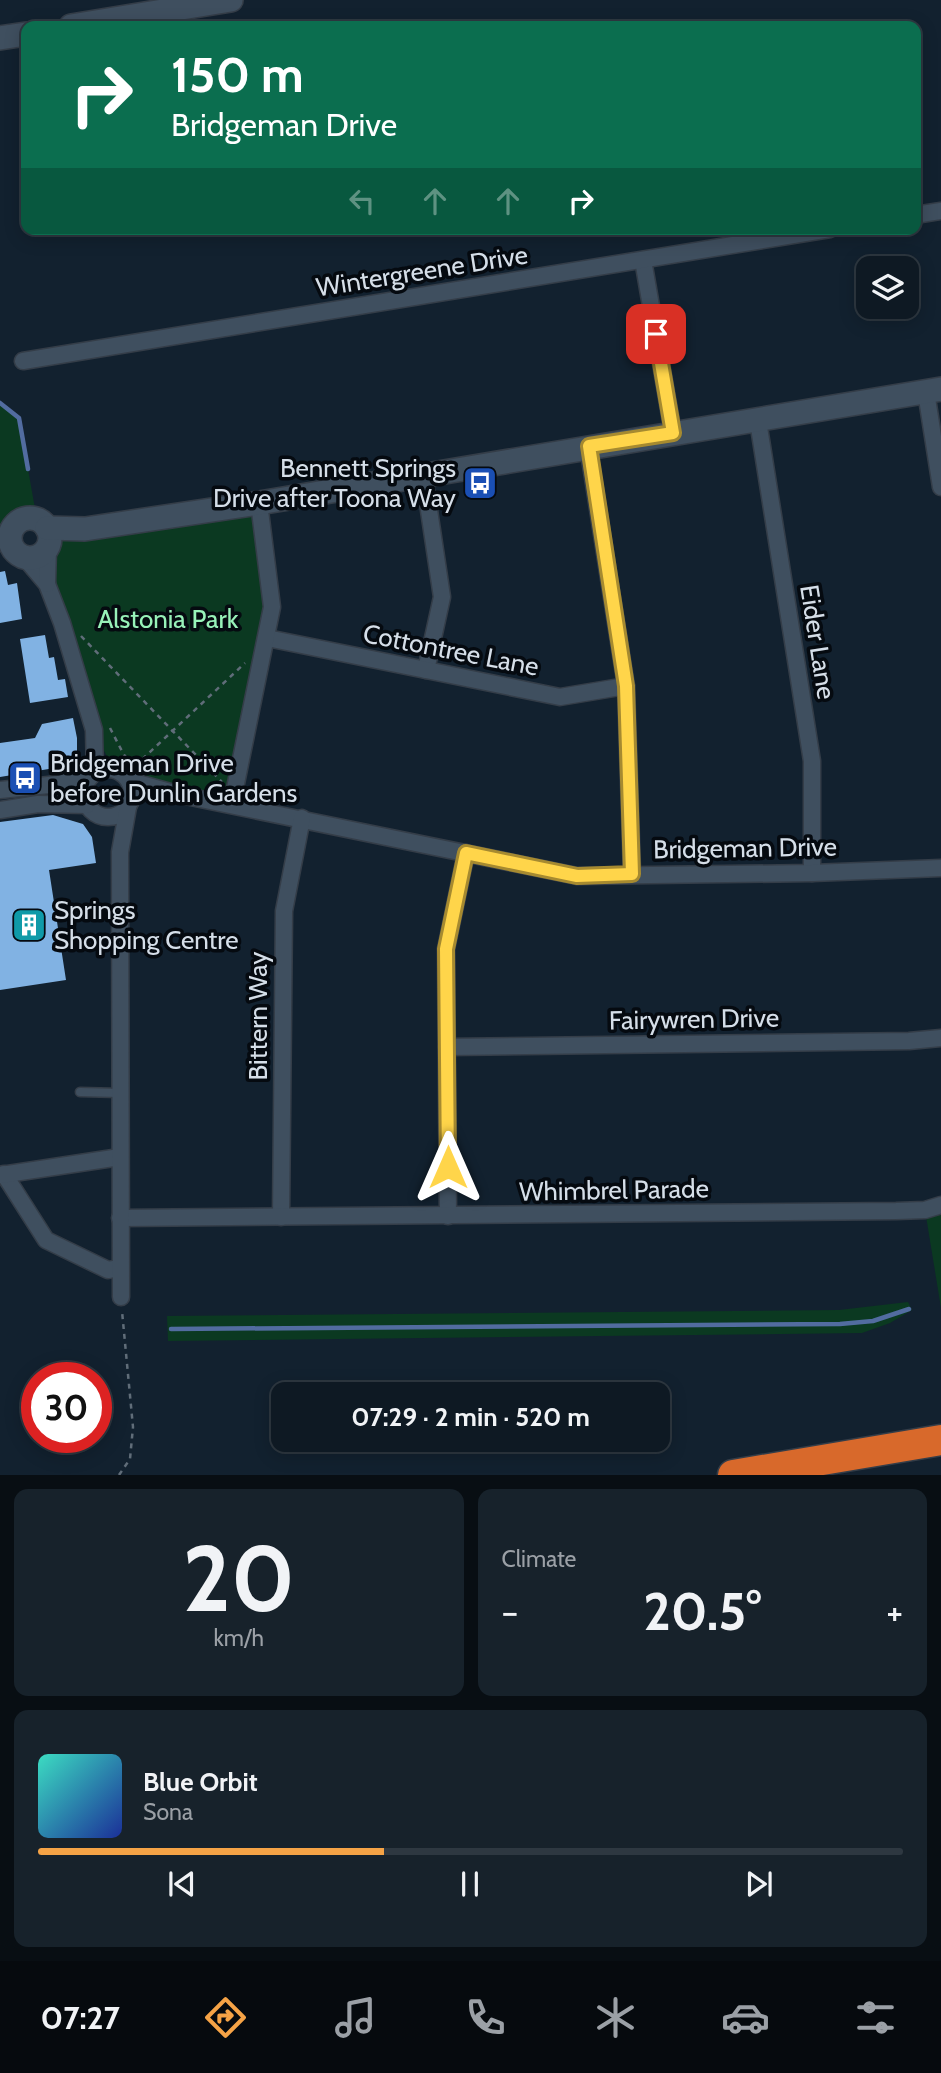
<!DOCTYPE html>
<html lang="en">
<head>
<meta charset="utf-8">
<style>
  body { margin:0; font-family:Cabin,sans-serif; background:#17222b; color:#f1f3f6; height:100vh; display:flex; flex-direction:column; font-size:26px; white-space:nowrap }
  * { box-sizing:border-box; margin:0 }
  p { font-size:23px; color:#9ba0a6 }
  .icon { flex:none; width:38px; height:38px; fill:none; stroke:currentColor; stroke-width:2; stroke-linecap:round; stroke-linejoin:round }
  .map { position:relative; height:1475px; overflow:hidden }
  .drawer { display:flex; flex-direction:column; gap:14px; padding:14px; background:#080e13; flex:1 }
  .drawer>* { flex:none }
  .banner { position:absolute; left:21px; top:21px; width:900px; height:214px; border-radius:14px; box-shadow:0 4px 18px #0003,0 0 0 2px #2e3841; background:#0b6e4f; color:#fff; overflow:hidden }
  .tools { position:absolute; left:856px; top:256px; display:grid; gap:14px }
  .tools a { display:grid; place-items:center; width:63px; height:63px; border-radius:14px; background:#0e1923; box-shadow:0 4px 18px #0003,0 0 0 2px #2e3841; font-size:35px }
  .speed { position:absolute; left:21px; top:1362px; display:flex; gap:14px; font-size:35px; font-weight:700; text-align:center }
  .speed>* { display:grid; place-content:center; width:91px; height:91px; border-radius:50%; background:#0e1923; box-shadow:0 4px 18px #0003,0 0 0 2px #2e3841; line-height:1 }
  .speed .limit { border:10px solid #d22; background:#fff; color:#111 }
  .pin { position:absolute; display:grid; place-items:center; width:60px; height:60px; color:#fff; margin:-30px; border-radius:14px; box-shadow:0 4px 10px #0006 }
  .me { position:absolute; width:77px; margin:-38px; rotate:0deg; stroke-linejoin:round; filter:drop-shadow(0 0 5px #0008) }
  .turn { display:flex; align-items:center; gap:24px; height:147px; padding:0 35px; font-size:32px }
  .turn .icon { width:91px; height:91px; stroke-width:2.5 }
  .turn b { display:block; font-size:49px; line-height:60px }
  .lanes { display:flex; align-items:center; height:66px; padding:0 35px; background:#0003; justify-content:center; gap:35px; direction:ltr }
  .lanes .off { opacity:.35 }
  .big { font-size:52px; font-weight:700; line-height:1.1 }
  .drawer .tile { flex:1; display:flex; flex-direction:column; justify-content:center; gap:10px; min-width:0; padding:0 24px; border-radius:14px; background:#17222b }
  .drawer .dial { align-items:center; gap:0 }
  .dial b { font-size:91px; line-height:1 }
  .song { display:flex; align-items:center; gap:21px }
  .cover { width:84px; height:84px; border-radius:10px; background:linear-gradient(135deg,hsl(170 70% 55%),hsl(230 70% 35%)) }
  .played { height:7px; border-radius:4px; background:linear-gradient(90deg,#f5a346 40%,#2e3841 40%) }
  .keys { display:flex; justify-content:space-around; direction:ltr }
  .heat { display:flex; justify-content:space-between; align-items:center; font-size:38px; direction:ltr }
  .drawer .tiles { flex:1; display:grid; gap:14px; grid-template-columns:1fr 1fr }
  .tile:last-child { grid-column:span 2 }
  .trip { position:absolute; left:271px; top:1382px; width:399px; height:70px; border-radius:14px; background:#0e1923; box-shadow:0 4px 18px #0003,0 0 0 2px #2e3841; font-weight:700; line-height:70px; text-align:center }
  .tabs { display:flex; height:112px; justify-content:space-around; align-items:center; background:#060a0e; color:#9ba0a6 }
  .tabs .icon { width:49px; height:49px }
  .tabs .selected { color:#f5a346 }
  .tabs b { font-size:32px; color:#f1f3f6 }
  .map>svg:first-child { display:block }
</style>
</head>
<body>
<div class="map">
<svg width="941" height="1475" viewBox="0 0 941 1475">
  <rect width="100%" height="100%" fill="#12212f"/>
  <g fill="#0b3921">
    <path d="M 0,403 L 19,418 L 37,520 C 18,516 14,531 0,538 Z"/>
    <polygon points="259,503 272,607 232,803 125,775 113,769 94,730 62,623 48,547 50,541 85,529"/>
    <polygon points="941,1205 941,1308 925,1210"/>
    <polygon points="908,1302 912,1310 890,1323 862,1333 168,1341 167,1316 839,1310"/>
  </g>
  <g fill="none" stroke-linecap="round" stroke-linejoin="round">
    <g stroke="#526ca0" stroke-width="4.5">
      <polyline points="0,403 19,418 28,469"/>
      <polyline points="171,1329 840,1324 873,1321 909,1309"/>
    </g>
  </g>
  <g fill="#81b2e3">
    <polygon points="5,571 8,585 17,583 22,619 0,623 0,572"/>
    <polygon points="45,635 49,658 54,657 58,680 65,679 68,697 30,703 20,639"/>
    <polygon points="73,718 77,738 77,751 67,766 0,777 0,743 35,738 42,724"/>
    <polygon points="53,815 83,824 92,837 96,863 49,870 66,980 0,990 0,822"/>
  </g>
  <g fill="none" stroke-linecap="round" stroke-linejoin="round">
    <g stroke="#343d48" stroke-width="11">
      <polyline id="lane" points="80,1092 120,1093"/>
    </g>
    <g stroke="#343d48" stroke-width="19">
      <g id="street">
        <polyline points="915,215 941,211"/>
        <polyline points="643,260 673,433"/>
        <polyline points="23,361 830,229"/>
        <polyline points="926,392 941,487"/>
        <polyline points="758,421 812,761 812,873"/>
        <polyline points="588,446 626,686 632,874"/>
        <polyline points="424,477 442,597 426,670"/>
        <polyline points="25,558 47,584 62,623 94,730 95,772"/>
        <polyline points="47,584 48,547"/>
        <polyline points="267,638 560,697 626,686"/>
        <circle cx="108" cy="793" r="24"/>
        <polyline points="130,781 181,795 577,876 812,873 941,868"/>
        <polyline points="0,790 58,784 91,776"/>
        <polyline points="232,803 272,607 259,503"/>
        <polyline points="0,810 38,804 87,805"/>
        <polyline points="447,1047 909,1041 941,1038"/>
        <polyline points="4,1174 46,1240 108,1270 120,1268"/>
        <polyline points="0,1175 120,1157"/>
        <polyline points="448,1216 446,949 466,853"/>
        <polyline points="281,1217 284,911 302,818"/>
        <polyline points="120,1218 896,1211 925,1210 941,1205"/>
        <polyline points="121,1297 120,852 128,807"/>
      </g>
    </g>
    <g stroke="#343d48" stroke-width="26">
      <g id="secondary">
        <polyline points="71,26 231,0"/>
        <polyline points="0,38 26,34"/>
        <circle cx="30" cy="538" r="20"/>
        <polyline points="47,528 85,529 259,503 941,389"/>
      </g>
    </g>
    <g stroke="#343d48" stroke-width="33">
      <polyline id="highway" points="733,1475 941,1440"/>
    </g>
    <g stroke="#606d79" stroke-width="2.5" stroke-dasharray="5 5" stroke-linecap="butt">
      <polyline points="81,636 222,782"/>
      <polyline points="110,728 124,755 135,766"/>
      <polyline points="135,766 245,663"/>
      <polyline points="119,1475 130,1459 133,1427 122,1311"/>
    </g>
    <use href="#lane" stroke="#3f4f5f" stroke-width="8"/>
    <use href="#street" stroke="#3f4f5f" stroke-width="16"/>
    <use href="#secondary" stroke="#3f4f5f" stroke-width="23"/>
    <use href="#highway" stroke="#d8692b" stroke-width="30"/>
  </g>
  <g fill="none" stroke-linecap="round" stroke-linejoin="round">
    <g stroke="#a68a30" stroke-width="18">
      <polyline id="route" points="448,1167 446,949 466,853 577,876 632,874 626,686 589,446 673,433 656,334"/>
    </g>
    <use href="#route" stroke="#ffd54a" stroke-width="12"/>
  </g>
  <defs>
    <g id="bus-square" transform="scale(1.75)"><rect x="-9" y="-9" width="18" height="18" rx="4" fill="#1a4fb4" stroke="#050a10"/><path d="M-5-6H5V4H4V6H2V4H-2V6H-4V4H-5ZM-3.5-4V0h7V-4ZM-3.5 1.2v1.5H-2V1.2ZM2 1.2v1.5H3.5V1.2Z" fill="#fff"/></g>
    <g id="building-square" transform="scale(1.75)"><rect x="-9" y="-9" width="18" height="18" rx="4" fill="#0f9aa8" stroke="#050a10"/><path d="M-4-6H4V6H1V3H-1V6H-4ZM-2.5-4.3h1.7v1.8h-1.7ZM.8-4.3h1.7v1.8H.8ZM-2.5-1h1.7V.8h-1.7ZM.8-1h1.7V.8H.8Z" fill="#fff"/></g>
  </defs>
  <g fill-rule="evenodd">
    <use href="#bus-square" x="480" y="483"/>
    <use href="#bus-square" x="25" y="778"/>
    <use href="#building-square" x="29" y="925"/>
  </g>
  <g text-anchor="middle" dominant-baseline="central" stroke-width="7" stroke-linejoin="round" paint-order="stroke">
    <g font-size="26" fill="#d5dee8" stroke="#050a10">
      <text transform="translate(422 271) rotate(-9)">Wintergreene Drive</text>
      <text transform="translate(818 642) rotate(81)">Eider Lane</text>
      <text transform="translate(451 650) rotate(11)">Cottontree Lane</text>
      <text transform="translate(745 848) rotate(-1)">Bridgeman Drive</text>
      <text transform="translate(258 1016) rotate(-90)">Bittern Way</text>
      <text transform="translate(694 1019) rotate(-1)">Fairywren Drive</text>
      <text transform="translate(614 1190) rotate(-1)">Whimbrel Parade</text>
    </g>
    <g font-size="26" fill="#d5dee8" stroke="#050a10" text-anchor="start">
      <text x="456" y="468" text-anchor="end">Bennett Springs<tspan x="456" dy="30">Drive after Toona Way</tspan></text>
      <text x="50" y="763">Bridgeman Drive<tspan x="50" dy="30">before Dunlin Gardens</tspan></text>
      <text x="54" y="910">Springs<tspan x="54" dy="30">Shopping Centre</tspan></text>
    </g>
    <g font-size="26" fill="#98f2b9" stroke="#050a10">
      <text x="168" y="619">Alstonia Park</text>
    </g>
  </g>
</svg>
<div class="tools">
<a><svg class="icon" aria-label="layers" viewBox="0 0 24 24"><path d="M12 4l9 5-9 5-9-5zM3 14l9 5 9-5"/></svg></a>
</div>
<div class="speed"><div class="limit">30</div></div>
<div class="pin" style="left:656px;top:334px;background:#d93025"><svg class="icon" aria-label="arrive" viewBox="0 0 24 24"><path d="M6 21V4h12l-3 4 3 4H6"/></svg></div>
<svg class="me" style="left:448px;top:1167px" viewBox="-20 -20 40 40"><path d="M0-17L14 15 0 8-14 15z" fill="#ffd54a" stroke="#fff" stroke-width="4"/></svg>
<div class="trip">07:29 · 2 min · 520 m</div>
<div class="banner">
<div class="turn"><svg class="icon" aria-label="right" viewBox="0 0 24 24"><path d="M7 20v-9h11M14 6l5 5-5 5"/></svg><div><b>150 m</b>Bridgeman Drive</div></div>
<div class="lanes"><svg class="icon off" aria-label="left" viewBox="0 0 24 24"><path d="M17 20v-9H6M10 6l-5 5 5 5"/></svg><svg class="icon off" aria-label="ahead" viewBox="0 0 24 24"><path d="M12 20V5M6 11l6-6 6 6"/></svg><svg class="icon off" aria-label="ahead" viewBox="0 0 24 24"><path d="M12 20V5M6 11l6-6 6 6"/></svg><svg class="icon" aria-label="right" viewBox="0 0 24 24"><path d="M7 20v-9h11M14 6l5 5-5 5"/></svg></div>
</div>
</div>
<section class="drawer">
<div class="tiles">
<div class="tile dial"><b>20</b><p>km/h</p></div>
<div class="tile"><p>Climate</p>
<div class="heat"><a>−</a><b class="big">20.5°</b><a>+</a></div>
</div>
<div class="tile">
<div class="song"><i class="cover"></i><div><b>Blue Orbit</b><p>Sona</p></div></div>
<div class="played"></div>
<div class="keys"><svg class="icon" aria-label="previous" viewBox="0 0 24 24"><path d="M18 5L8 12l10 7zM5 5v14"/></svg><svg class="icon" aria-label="pause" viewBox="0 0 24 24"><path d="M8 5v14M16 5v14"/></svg><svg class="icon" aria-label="next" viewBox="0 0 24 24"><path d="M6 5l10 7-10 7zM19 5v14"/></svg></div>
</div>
</div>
</section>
<nav class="tabs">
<b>07:27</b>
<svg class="icon selected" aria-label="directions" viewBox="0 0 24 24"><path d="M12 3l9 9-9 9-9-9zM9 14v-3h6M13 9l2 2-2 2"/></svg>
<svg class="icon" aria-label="music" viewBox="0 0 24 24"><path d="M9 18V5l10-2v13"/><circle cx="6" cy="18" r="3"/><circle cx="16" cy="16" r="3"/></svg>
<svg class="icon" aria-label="phone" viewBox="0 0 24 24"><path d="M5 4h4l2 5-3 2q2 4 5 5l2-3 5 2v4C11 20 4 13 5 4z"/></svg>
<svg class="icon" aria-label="climate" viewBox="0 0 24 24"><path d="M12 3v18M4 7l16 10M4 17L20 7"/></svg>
<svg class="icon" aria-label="car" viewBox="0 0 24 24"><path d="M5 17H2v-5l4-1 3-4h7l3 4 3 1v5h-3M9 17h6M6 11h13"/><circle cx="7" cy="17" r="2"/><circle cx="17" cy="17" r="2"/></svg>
<svg class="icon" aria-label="filters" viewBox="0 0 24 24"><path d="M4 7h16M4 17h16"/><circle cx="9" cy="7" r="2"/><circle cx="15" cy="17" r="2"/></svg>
</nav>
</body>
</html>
